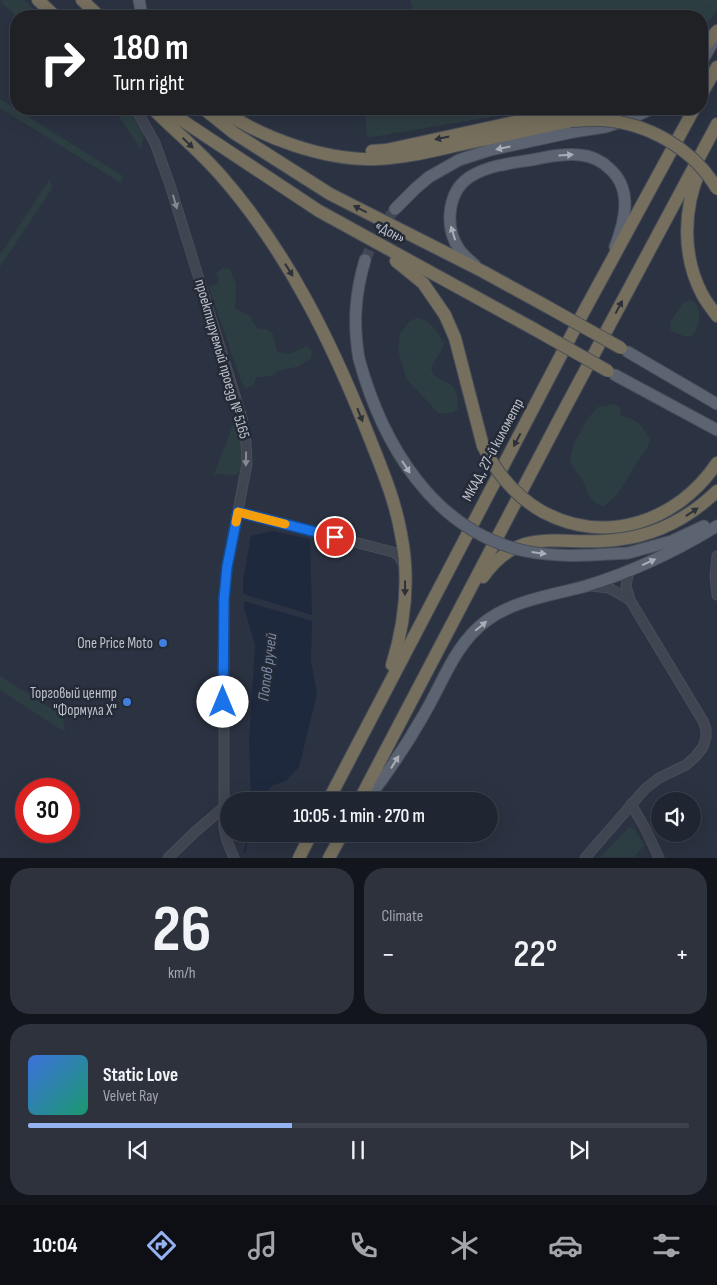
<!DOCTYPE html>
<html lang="en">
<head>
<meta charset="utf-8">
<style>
  body { margin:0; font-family:"Sofia Sans Condensed",sans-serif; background:#2d323d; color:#f1f3f6; height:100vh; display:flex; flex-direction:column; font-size:19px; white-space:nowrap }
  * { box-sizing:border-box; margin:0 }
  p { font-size:16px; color:#a2a5ab }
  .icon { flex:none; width:28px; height:28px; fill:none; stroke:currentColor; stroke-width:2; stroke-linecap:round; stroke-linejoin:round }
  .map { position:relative; height:858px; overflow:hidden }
  .details { display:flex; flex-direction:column; gap:10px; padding:10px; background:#12151b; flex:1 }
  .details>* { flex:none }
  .hud { position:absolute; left:10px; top:10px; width:698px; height:105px; border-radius:20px; box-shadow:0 5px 20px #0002,0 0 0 1px #3d434d; background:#202124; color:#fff; overflow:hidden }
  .controls { position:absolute; left:651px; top:792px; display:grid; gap:10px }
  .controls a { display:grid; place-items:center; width:50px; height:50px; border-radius:50%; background:#202631; box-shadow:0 5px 20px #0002,0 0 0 1px #3d434d; font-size:25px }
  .speed { position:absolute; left:15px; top:778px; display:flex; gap:10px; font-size:25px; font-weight:700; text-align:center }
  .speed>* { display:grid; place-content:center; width:65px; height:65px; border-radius:50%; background:#202631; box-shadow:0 5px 20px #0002,0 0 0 1px #3d434d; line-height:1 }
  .speed .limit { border:8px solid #d22; background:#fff; color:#111 }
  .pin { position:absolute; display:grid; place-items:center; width:42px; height:42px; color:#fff; margin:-21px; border:2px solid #fff; border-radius:50%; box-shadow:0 1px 5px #0007 }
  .me { position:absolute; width:55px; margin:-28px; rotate:0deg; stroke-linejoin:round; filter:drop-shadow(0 0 4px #0008) }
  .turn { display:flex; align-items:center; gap:18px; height:105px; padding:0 20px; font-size:22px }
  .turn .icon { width:65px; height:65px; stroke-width:2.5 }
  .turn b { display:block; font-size:35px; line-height:42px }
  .big { font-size:38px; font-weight:600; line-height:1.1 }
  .details .tile { flex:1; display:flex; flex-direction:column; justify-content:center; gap:8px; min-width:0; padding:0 18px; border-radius:20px; background:#2d323d }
  .details .dial { align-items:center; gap:0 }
  .dial b { font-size:65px; line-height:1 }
  .song { display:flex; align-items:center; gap:15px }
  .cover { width:60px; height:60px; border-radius:8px; background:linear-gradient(135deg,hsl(220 70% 55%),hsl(160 70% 35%)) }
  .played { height:5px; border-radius:2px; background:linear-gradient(90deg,#95b2f1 40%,#3d434d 40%) }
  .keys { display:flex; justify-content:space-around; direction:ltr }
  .heat { display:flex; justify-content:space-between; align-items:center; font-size:28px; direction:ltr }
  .details .tiles { flex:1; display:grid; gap:10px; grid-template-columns:1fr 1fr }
  .tile:last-child { grid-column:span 2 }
  .trip { position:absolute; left:220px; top:792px; width:278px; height:50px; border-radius:25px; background:#202631; box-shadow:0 5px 20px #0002,0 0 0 1px #3d434d; font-weight:600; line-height:50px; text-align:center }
  .dock { display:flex; height:80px; justify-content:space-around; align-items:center; background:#0d0f14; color:#a2a5ab }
  .dock .icon { width:35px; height:35px }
  .dock .on { color:#95b2f1 }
  .dock b { font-size:22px; color:#f1f3f6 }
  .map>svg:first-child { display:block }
</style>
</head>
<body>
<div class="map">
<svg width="717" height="858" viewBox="0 0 717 858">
  <rect width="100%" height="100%" fill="#2b3241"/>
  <g fill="#2d3e42">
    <polygon points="3,0 24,0 40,16 17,16 1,2"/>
    <polygon points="410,0 717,0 717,11 701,30 701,16 414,16"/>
    <polygon points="0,99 123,176 121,183 0,108"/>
    <polygon points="114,109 128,109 144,134 141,149"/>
    <polygon points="365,109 536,109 367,138"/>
    <polygon points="50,179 52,188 0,267 0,255"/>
    <path d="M 223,268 L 230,269 L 236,284 L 235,308 L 250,316 L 253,323 L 259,329 L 266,329 L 273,334 L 277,351 C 288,357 296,352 306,346 L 312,351 L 311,359 L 297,367 L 280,370 L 273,375 L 264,377 L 256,377 L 254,385 L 246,388 L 241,381 L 209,287 L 217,284 L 219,280 L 216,273 Z"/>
    <path d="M 689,300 L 696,303 C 701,316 701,325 691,337 L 684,336 L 671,331 L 670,323 L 682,304 Z"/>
    <path d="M 417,318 C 431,320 437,332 444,343 C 442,354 434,359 431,369 C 441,390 458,372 458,409 L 452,413 L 438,413 L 406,378 L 398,350 L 400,333 L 410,321 Z"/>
    <path d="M 614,404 L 620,408 L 621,416 C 639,420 641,424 650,439 C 649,448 644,452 639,459 C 628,476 621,495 604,506 C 587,503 589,490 581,478 C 577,473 573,467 570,461 L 573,445 L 588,418 L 598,407 Z"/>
    <polygon points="235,420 242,444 241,470 235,475 214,474"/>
    <polygon points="0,676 63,716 65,732 0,690"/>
    <polygon points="629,827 635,830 645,845 634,857 601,857"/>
  </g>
  <g fill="#1f293e">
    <polygon points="272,531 310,539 312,615 243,594 243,581 251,536"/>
    <polygon points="244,601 312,621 311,661 317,694 299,767 287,780 272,786 254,801 251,801 249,741 255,645 244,608"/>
  </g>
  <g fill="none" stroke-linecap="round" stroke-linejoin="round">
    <polyline stroke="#1f293e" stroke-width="2" points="245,852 248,834"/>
    <polyline stroke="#414756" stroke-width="11" stroke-dasharray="11 5.5" stroke-linecap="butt" points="365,260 377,234 395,209"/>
    <g stroke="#494e5a" stroke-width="11">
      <g id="minor">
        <polyline points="136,109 155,143 170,185 242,418 246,442 247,464 227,567 224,599 224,828 227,841 234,858"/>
        <polyline points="238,512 393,552 399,556 404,565"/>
        <polyline points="717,556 715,577 717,595"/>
        <polyline points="591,586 609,588 630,600"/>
        <polyline points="631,804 645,828 659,858"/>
        <polyline points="168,858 195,832 223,808"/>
        <polyline points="585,858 645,789 659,778 686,765 696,756 703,747 706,737 706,729 703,721 630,600 626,586 629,570"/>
      </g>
    </g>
    <g stroke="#494e5a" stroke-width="13">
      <g id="major">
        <polyline points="139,0 142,16"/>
        <polyline points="701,63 716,37"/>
        <polyline points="395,209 416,188 429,177 459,160 490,150 573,132 605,127 630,119 651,109"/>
        <path d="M 475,265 C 469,260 463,255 459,249 C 444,226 447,189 473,175 C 491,165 512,163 531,160 C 547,157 564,153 580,155 C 592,156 602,161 610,169 C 633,190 625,221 615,247"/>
        <polyline points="628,352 717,404"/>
        <path d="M 359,359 C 353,324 355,294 365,260"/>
        <polyline points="615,375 717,430"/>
        <polyline points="628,553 672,541 704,526"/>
        <path d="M 366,801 C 387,774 406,746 423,716 C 443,683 454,645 486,621 C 514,600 553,595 586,586 C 632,572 676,551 717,526"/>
      </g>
    </g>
    <g stroke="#474d58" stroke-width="14">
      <g id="highway">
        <polyline points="38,0 55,16"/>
        <polyline points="82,0 99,16"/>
        <polyline points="701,50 717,31"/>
        <polyline points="701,95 717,67"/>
        <path d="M 153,109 C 176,132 202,153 223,178 C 288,253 332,343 368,434 C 381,467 395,499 401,534 C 410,578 405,623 392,665"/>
        <polyline points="165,109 319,211 534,329"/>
        <polyline points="204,109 234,133 330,194 482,271 546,306"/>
        <path d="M 220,109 C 262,138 325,161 377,159 C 405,158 432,151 459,145 C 497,137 534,129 571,121"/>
        <polyline points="372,151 386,150 575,109"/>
        <path d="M 700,170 C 683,209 682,256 702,294 C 706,302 712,309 717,316"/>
        <polyline points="396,261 423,283 445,315"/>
        <path d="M 543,512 C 607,546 678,521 717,463"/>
        <path d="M 483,577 C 521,523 560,547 615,540 C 654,536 689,518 717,491"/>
        <polyline points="328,801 583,313 694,109"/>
        <polyline points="359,801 563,412 717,124"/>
        <polyline points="299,858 311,834"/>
        <polyline points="329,858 342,834"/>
      </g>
    </g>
    <use href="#minor" stroke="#3f4551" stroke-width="9"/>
    <use href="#major" stroke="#5d6471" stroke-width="11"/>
    <use href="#highway" stroke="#766f5d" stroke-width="12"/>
    <g stroke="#494e5a" stroke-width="13" stroke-linecap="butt">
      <path id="major-bridge" d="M 359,359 C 382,443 433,531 525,551 C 559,558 594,555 628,553"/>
    </g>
    <g stroke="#474d58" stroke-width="14" stroke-linecap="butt">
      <g id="highway-bridge">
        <path d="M 571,121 C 581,121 592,119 602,120 C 648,123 694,149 717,189"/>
        <polyline points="546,306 621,348"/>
        <path d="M 445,315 L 455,338 L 483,446 C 497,474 516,497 543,512"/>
        <polyline points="534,329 608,371"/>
      </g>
    </g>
    <use href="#major-bridge" stroke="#5d6471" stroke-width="11"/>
    <use href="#highway-bridge" stroke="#766f5d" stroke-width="12"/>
  </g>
  <defs><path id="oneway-solid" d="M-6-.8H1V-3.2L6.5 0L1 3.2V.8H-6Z" transform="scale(1.25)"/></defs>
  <g fill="#2c313a">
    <use href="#oneway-solid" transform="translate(442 138) rotate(168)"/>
    <use href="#oneway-solid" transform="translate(188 143) rotate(44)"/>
    <use href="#oneway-solid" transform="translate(360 209) rotate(-153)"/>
    <use href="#oneway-solid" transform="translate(289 270) rotate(58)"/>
    <use href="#oneway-solid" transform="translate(619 307) rotate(-62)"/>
    <use href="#oneway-solid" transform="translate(360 415) rotate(68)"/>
    <use href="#oneway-solid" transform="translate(517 440) rotate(118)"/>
    <use href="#oneway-solid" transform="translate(692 512) rotate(-34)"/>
    <use href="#oneway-solid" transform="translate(405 588) rotate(90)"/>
  </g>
  <g fill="#a9aeb9">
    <use href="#oneway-solid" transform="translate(503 148) rotate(168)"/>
    <use href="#oneway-solid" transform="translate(566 155) rotate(-3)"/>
    <use href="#oneway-solid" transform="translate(453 233) rotate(-107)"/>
    <use href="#oneway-solid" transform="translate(406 467) rotate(57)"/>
    <use href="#oneway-solid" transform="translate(539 553) rotate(7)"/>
    <use href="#oneway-solid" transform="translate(649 562) rotate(-24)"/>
    <use href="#oneway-solid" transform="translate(481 626) rotate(-40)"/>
    <use href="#oneway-solid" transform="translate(395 762) rotate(-58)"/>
  </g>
  <g fill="#848994">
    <use href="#oneway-solid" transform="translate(175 202) rotate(74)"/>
    <use href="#oneway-solid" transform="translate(246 459) rotate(91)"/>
  </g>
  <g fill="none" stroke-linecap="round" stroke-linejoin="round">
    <g stroke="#114b97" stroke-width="12">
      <polyline id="route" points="223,702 224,599 227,567 238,512 335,537"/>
    </g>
    <use href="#route" stroke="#1a73e8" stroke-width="9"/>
    <polyline stroke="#f59e0b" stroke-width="9" points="236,522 238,512 285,524"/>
  </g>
  <g fill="#3f7fe0" stroke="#242a36" stroke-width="2">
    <circle cx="163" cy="643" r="5"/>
    <circle cx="127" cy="702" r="5"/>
  </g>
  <g text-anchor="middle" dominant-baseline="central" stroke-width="5" stroke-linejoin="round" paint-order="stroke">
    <g font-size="15" fill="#bcc0cb" stroke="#242a36">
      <text transform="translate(390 232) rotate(29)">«Дон»</text>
      <text transform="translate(222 359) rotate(74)">проектируемый проезд № 5165</text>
      <text transform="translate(493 450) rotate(-62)">МКАД, 27-й километр</text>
    </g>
    <g font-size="15" fill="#bcc0cb" stroke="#242a36" text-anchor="end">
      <text x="153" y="643">One Price Moto</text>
      <text x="117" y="693">Торговый центр<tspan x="117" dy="17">"Формула X"</tspan></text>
    </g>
    <g font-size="16" font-style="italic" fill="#7a88a5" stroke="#242a36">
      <text transform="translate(268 667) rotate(-83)">Попов ручей</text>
    </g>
  </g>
</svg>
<div class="controls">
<a><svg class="icon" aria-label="sound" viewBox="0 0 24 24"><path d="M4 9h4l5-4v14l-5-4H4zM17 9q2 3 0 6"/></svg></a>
</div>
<div class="speed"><div class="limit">30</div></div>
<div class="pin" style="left:335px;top:537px;background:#d93025"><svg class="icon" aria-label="arrive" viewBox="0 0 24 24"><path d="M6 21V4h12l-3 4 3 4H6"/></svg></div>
<svg class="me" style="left:223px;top:702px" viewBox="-20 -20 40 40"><circle r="19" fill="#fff"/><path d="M0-13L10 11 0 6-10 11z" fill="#1a73e8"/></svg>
<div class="trip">10:05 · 1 min · 270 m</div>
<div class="hud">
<div class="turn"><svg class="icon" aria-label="right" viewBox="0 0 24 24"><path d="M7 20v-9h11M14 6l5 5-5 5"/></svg><div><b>180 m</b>Turn right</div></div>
</div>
</div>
<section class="details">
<div class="tiles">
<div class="tile dial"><b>26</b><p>km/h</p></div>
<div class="tile"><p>Climate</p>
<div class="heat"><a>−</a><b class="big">22°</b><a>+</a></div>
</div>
<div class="tile">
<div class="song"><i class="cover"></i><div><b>Static Love</b><p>Velvet Ray</p></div></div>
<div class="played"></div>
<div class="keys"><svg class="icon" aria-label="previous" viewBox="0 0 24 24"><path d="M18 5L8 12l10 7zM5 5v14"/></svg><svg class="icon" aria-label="pause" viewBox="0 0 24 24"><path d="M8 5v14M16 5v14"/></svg><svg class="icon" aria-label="next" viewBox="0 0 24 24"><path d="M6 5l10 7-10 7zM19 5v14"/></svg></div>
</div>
</div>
</section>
<nav class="dock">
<b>10:04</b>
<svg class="icon on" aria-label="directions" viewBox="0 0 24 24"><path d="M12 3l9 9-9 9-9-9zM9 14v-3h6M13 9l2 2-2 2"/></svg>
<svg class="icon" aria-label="music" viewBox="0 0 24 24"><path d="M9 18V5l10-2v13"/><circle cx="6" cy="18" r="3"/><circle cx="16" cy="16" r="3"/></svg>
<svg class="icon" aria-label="phone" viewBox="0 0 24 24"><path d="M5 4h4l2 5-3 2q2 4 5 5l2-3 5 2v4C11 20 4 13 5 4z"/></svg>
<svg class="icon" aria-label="climate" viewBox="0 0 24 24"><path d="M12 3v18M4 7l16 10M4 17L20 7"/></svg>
<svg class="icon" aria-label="car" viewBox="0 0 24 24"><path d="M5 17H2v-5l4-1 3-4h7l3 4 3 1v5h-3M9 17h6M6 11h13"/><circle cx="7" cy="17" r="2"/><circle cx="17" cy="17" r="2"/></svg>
<svg class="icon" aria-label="filters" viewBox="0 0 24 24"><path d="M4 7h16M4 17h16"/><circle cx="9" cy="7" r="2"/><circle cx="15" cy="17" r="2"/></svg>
</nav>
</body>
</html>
